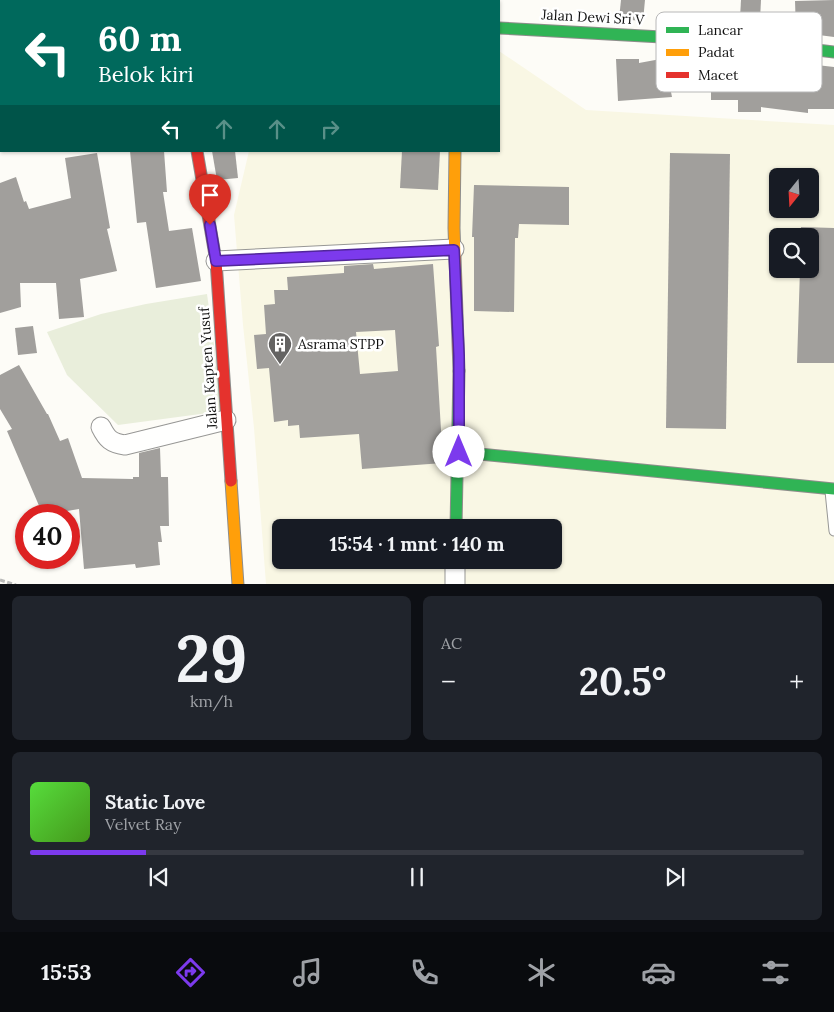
<!DOCTYPE html>
<html lang="id">
<head>
<meta charset="utf-8">
<style>
  body { margin:0; font-family:Lora,serif; background:#20242c; color:#f1f3f6; height:100vh; display:flex; flex-direction:column; font-size:19px; white-space:nowrap }
  * { box-sizing:border-box; margin:0 }
  p { font-size:16px; color:#9ea1a6 }
  .icon { flex:none; width:28px; height:28px; fill:none; stroke:currentColor; stroke-width:2; stroke-linecap:round; stroke-linejoin:round }
  .map { position:relative; height:584px; overflow:hidden }
  .details { display:flex; flex-direction:column; gap:12px; padding:12px; background:#0d0f14; flex:1 }
  .details>* { flex:none }
  .hud { position:absolute; left:0px; top:0px; width:500px; height:152px; box-shadow:0 1px 4px #0004; background:#00695c; color:#fff; overflow:hidden }
  .needle { width:32px; rotate:198deg }
  .tools { position:absolute; left:769px; top:168px; display:grid; gap:10px }
  .tools a { display:grid; place-items:center; width:50px; height:50px; border-radius:8px; background:#171b24; box-shadow:0 1px 4px #0004; font-size:25px }
  .speed { position:absolute; left:15px; top:504px; display:flex; gap:10px; font-size:25px; font-weight:700; text-align:center }
  .speed>* { display:grid; place-content:center; width:65px; height:65px; border-radius:50%; background:#171b24; box-shadow:0 1px 4px #0004; line-height:1 }
  .speed .limit { border:8px solid #d22; background:#fff; color:#111 }
  .pin { position:absolute; display:grid; place-items:center; width:42px; height:42px; color:#fff; margin:-51px -21px; border-radius:50% 50% 50% 0; rotate:-45deg; box-shadow:0 0 5px #0007 }
  .pin .icon { rotate:45deg }
  .me { position:absolute; width:55px; margin:-28px; rotate:0deg; stroke-linejoin:round; filter:drop-shadow(0 0 4px #0008) }
  .turn { display:flex; align-items:center; gap:18px; height:105px; padding:0 15px; font-size:22px }
  .turn .icon { width:65px; height:65px; stroke-width:2.5 }
  .turn b { display:block; font-size:35px; line-height:42px }
  .lanes { display:flex; align-items:center; height:48px; padding:0 15px; background:#0003; justify-content:center; gap:25px; direction:ltr }
  .lanes .off { opacity:.35 }
  .big { font-size:38px; font-weight:800; line-height:1.1 }
  .details .card { flex:1; display:flex; flex-direction:column; justify-content:center; gap:8px; min-width:0; padding:0 18px; border-radius:8px; background:#20242c }
  .details .dial { align-items:center; gap:0 }
  .dial b { font-size:65px; line-height:1 }
  .song { display:flex; align-items:center; gap:15px }
  .cover { width:60px; height:60px; border-radius:8px; background:linear-gradient(135deg,hsl(110 70% 55%),hsl(100 70% 35%)) }
  .played { height:5px; border-radius:2px; background:linear-gradient(90deg,#7c3aed 15%,#363941 15%) }
  .keys { display:flex; justify-content:space-around; direction:ltr }
  .heat { display:flex; justify-content:space-between; align-items:center; font-size:28px; direction:ltr }
  .details .tiles { flex:1; display:grid; gap:12px; grid-template-columns:1fr 1fr }
  .card:last-child { grid-column:span 2 }
  .trip { position:absolute; left:272px; top:519px; width:290px; height:50px; border-radius:8px; background:#171b24; box-shadow:0 1px 4px #0004; font-weight:800; line-height:50px; text-align:center }
  .dock { display:flex; height:80px; justify-content:space-around; align-items:center; background:#090b0e; color:#9ea1a6 }
  .dock .icon { width:35px; height:35px }
  .dock .selected { color:#7c3aed }
  .dock b { font-size:22px; color:#f1f3f6 }
  .map>svg:first-child { display:block }
</style>
</head>
<body>
<div class="map">
<svg width="834" height="585" viewBox="0 0 834 585">
  <rect width="100%" height="100%" fill="#fdfcf7"/>
  <path fill="#f9f7e4" fill-rule="evenodd" d="M 499,51 L 586,110 L 834,125 L 834,584 L 266,584 L 254,428 L 243,325 L 234,215 L 249,151 L 499,151 ZM 778,176 L 810,176 L 810,209 L 778,209 ZM 778,236 L 810,236 L 810,269 L 778,269 ZM 281,528 L 554,528 L 554,560 L 281,560 Z"/>
  <polygon fill="#e9eedb" points="207,294 223,411 118,425 67,375 47,332 101,314 146,304"/>
  <g fill="#a19f9c" fill-rule="evenodd">
    <polygon points="621,0 645,0 643,21 619,19"/>
    <polygon points="741,0 761,0 760,20 740,18"/>
    <polygon points="834,0 834,37 796,32 795,1"/>
    <polygon points="739,56 834,67 834,109 808,109 808,113 761,107 761,112 738,112 738,100 711,100 711,90 671,92 672,97 618,101 616,59 639,59 639,63 666,58 667,61 700,59 701,69 738,69"/>
    <polygon points="130,151 164,151 167,192 163,192 169,231 192,228 201,281 156,288 146,222 137,223"/>
    <polygon points="212,151 235,151 238,178 217,180"/>
    <polygon points="402,151 440,151 438,190 400,188"/>
    <polygon points="97,153 110,228 107,229 117,271 80,279 84,317 59,319 56,283 20,283 21,307 0,313 0,183 16,177 24,202 26,201 29,209 71,198 65,158"/>
    <polygon points="670,153 730,154 726,429 666,428"/>
    <polygon points="474,185 569,187 569,225 519,224 518,238 515,238 514,312 474,311 474,237 472,237"/>
    <polygon points="801,227 834,228 834,363 797,363 800,269 810,269 810,236 800,236"/>
    <path d="M 373,264 L 374,269 L 433,264 L 439,346 L 436,347 L 443,463 L 362,469 L 359,434 L 300,438 L 299,425 L 288,426 L 288,420 L 274,422 L 269,368 L 257,369 L 254,335 L 266,334 L 264,305 L 275,304 L 274,290 L 288,290 L 287,277 L 344,273 L 344,266 ZM 395,330 L 398,371 L 360,374 L 356,332 Z"/>
    <polygon points="33,326 37,353 18,355 15,328"/>
    <polygon points="19,365 47,414 48,414 60,441 68,438 82,478 133,479 133,477 139,477 139,453 160,448 161,477 168,477 169,526 160,526 162,542 158,542 160,565 136,568 135,564 84,569 79,509 43,515 7,431 12,429 0,409 0,375"/>
  </g>
  <g fill="none" stroke-linecap="round" stroke-linejoin="round">
    <g stroke="#979795" stroke-width="11">
      <polyline id="lane" points="830,491 834,531"/>
    </g>
    <g stroke="#979795" stroke-width="21">
      <g id="street">
        <polyline points="467,1 467,0"/>
        <polyline points="216,261 454,249"/>
        <path d="M 101,427 C 107,439 111,443 125,445 L 226,420"/>
        <polyline points="455,585 455,560"/>
      </g>
    </g>
    <g stroke="#8e8d8b" stroke-width="13">
      <g id="fast">
        <polyline points="196,0 196,1"/>
        <polyline points="499,28 752,42 834,52"/>
        <polyline points="459,452 834,489"/>
        <polyline points="456,528 459,371"/>
      </g>
    </g>
    <g stroke="#8e8d8b" stroke-width="13">
      <g id="slow">
        <polyline points="455,151 454,228 459,371"/>
        <polyline points="231,481 238,585"/>
      </g>
    </g>
    <g stroke="#8e8d8b" stroke-width="13">
      <polyline id="jam" points="197,151 216,261 231,481"/>
    </g>
    <polyline stroke="#b9b9b8" stroke-width="3" stroke-dasharray="5 2.5" stroke-linecap="butt" points="0,580 16,585"/>
    <use href="#lane" stroke="#fffffe" stroke-width="9"/>
    <use href="#street" stroke="#fffffe" stroke-width="19"/>
    <use href="#fast" stroke="#30b455" stroke-width="11"/>
    <use href="#slow" stroke="#ff9f0a" stroke-width="11"/>
    <use href="#jam" stroke="#e5322d" stroke-width="11"/>
  </g>
  <g fill="none" stroke-linecap="round" stroke-linejoin="round">
    <g stroke="#51269a" stroke-width="12">
      <polyline id="route" points="210,225 216,261 454,250 459,356 459,452"/>
    </g>
    <use href="#route" stroke="#7c3aed" stroke-width="9"/>
  </g>
  <defs>
    <g id="building-pin" transform="scale(1.25)"><path d="M0 17L-7.5 6A9.5 9.5 0 1 1 7.5 6Z" fill="#646362" stroke="#fff"/><path d="M-4-6H4V6H1V3H-1V6H-4ZM-2.5-4.3h1.7v1.8h-1.7ZM.8-4.3h1.7v1.8H.8ZM-2.5-1h1.7V.8h-1.7ZM.8-1h1.7V.8H.8Z" fill="#fff"/></g>
  </defs>
  <g fill-rule="evenodd">
    <use href="#building-pin" x="280" y="344"/>
  </g>
  <g text-anchor="middle" dominant-baseline="central" stroke-width="5" stroke-linejoin="round" paint-order="stroke">
    <g font-size="14" fill="#111" stroke="#fff">
      <text transform="translate(593 17) rotate(3)">Jalan Dewi Sri V</text>
      <text transform="translate(208 368) rotate(-94)">Jalan Kapten Yusuf</text>
    </g>
    <g font-size="14" fill="#111" stroke="#fff" text-anchor="start">
      <text x="298" y="344">Asrama STPP</text>
    </g>
  </g>
  <rect x="656" y="12" width="166" height="80" rx="8" fill="#fff" stroke="#b8b8b8" stroke-width="1"/>
  <rect x="666" y="27" width="23" height="6" fill="#30b455"/>
  <rect x="666" y="49" width="23" height="7" fill="#ff9f0a"/>
  <rect x="666" y="72" width="23" height="6" fill="#e5322d"/>
  <g font-size="14" fill="#111">
    <text x="698" y="35">Lancar</text>
    <text x="698" y="57">Padat</text>
    <text x="698" y="80">Macet</text>
  </g>
</svg>
<div class="tools">
<a><svg class="needle" viewBox="-14 -14 28 28"><path d="M0-13l5 13h-10z" fill="#e53935"/><path d="M0 13l5-13h-10z" fill="#9ea1a6"/></svg></a>
<a><svg class="icon" aria-label="search" viewBox="0 0 24 24"><circle cx="10" cy="10" r="6"/><path d="M15 15l6 6"/></svg></a>
</div>
<div class="speed"><div class="limit">40</div></div>
<div class="pin" style="left:210px;top:225px;background:#d93025"><svg class="icon" aria-label="arrive" viewBox="0 0 24 24"><path d="M6 21V4h12l-3 4 3 4H6"/></svg></div>
<svg class="me" style="left:459px;top:452px" viewBox="-20 -20 40 40"><circle r="19" fill="#fff"/><path d="M0-13L10 11 0 6-10 11z" fill="#7c3aed"/></svg>
<div class="trip">15:54 · 1 mnt · 140 m</div>
<div class="hud">
<div class="turn"><svg class="icon" aria-label="left" viewBox="0 0 24 24"><path d="M17 20v-9H6M10 6l-5 5 5 5"/></svg><div><b>60 m</b>Belok kiri</div></div>
<div class="lanes"><svg class="icon" aria-label="left" viewBox="0 0 24 24"><path d="M17 20v-9H6M10 6l-5 5 5 5"/></svg><svg class="icon off" aria-label="ahead" viewBox="0 0 24 24"><path d="M12 20V5M6 11l6-6 6 6"/></svg><svg class="icon off" aria-label="ahead" viewBox="0 0 24 24"><path d="M12 20V5M6 11l6-6 6 6"/></svg><svg class="icon off" aria-label="right" viewBox="0 0 24 24"><path d="M7 20v-9h11M14 6l5 5-5 5"/></svg></div>
</div>
</div>
<section class="details">
<div class="tiles">
<div class="card dial"><b>29</b><p>km/h</p></div>
<div class="card"><p>AC</p>
<div class="heat"><a>−</a><b class="big">20.5°</b><a>+</a></div>
</div>
<div class="card">
<div class="song"><i class="cover"></i><div><b>Static Love</b><p>Velvet Ray</p></div></div>
<div class="played"></div>
<div class="keys"><svg class="icon" aria-label="previous" viewBox="0 0 24 24"><path d="M18 5L8 12l10 7zM5 5v14"/></svg><svg class="icon" aria-label="pause" viewBox="0 0 24 24"><path d="M8 5v14M16 5v14"/></svg><svg class="icon" aria-label="next" viewBox="0 0 24 24"><path d="M6 5l10 7-10 7zM19 5v14"/></svg></div>
</div>
</div>
</section>
<nav class="dock">
<b>15:53</b>
<svg class="icon selected" aria-label="directions" viewBox="0 0 24 24"><path d="M12 3l9 9-9 9-9-9zM9 14v-3h6M13 9l2 2-2 2"/></svg>
<svg class="icon" aria-label="music" viewBox="0 0 24 24"><path d="M9 18V5l10-2v13"/><circle cx="6" cy="18" r="3"/><circle cx="16" cy="16" r="3"/></svg>
<svg class="icon" aria-label="phone" viewBox="0 0 24 24"><path d="M5 4h4l2 5-3 2q2 4 5 5l2-3 5 2v4C11 20 4 13 5 4z"/></svg>
<svg class="icon" aria-label="climate" viewBox="0 0 24 24"><path d="M12 3v18M4 7l16 10M4 17L20 7"/></svg>
<svg class="icon" aria-label="car" viewBox="0 0 24 24"><path d="M5 17H2v-5l4-1 3-4h7l3 4 3 1v5h-3M9 17h6M6 11h13"/><circle cx="7" cy="17" r="2"/><circle cx="17" cy="17" r="2"/></svg>
<svg class="icon" aria-label="filters" viewBox="0 0 24 24"><path d="M4 7h16M4 17h16"/><circle cx="9" cy="7" r="2"/><circle cx="15" cy="17" r="2"/></svg>
</nav>
</body>
</html>
